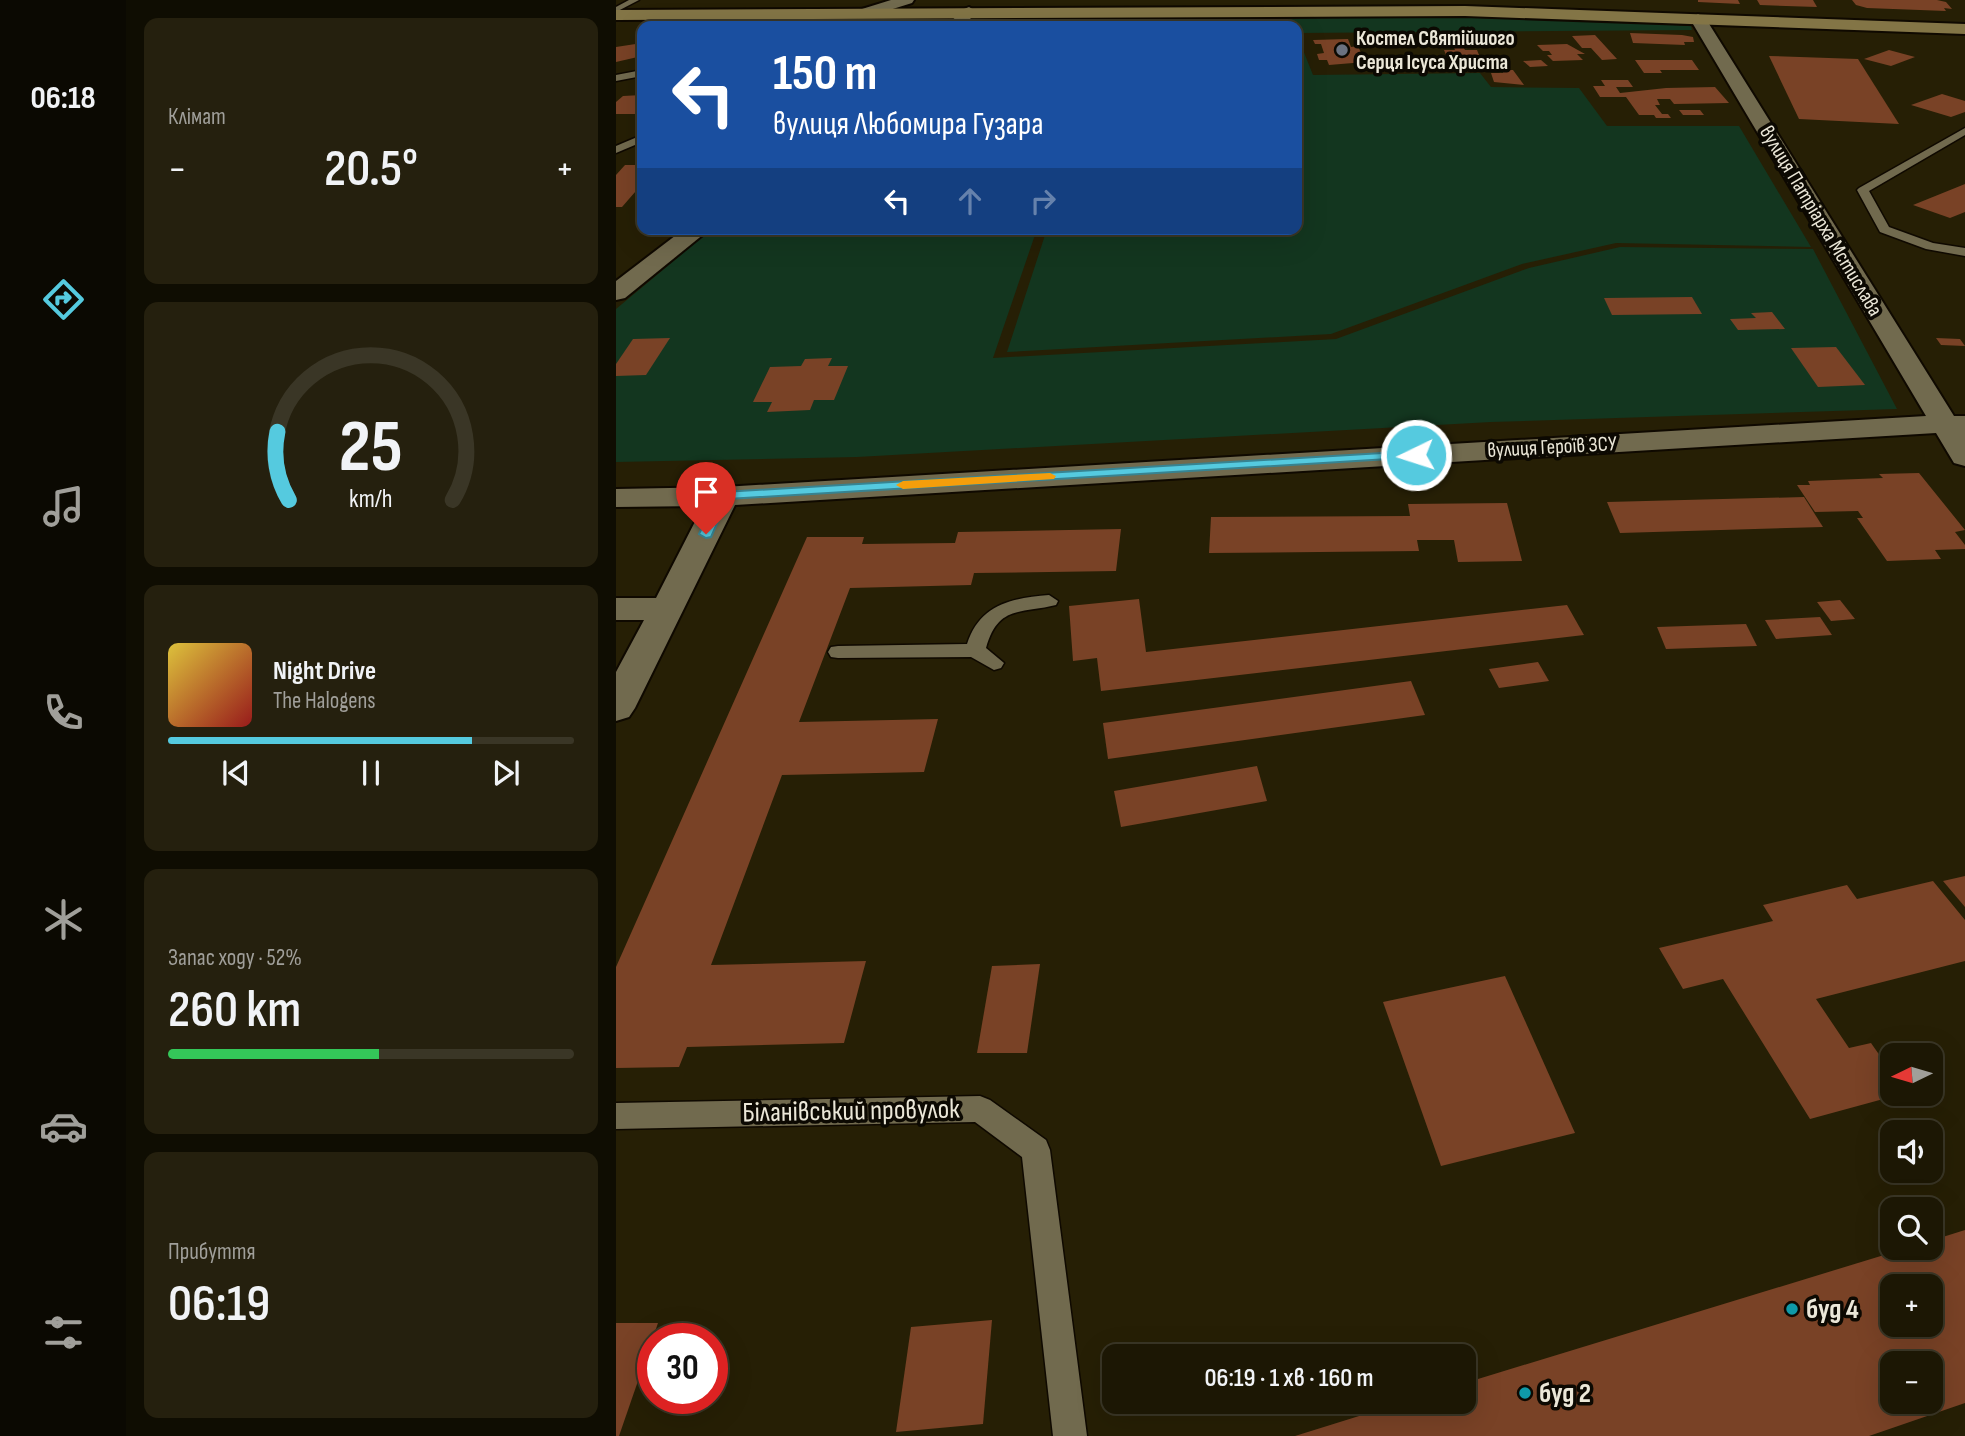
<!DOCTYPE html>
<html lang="uk">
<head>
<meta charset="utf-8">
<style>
  body { margin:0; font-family:"Sofia Sans Condensed",sans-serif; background:#25200e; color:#f1f3f6; height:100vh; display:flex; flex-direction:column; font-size:26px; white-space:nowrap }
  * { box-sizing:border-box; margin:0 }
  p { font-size:23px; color:#a09f9a }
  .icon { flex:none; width:38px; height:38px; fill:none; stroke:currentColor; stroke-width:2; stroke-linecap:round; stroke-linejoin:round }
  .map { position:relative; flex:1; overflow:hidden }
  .drawer { display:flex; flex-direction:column; gap:18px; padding:18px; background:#0f0d02; width:490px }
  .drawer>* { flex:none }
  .hud { position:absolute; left:21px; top:21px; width:665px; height:214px; border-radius:14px; box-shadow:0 7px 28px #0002,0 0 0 2px #3a3626; background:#1a4fa0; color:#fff; overflow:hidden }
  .needle { width:46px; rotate:265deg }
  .controls { position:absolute; left:1264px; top:1043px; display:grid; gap:14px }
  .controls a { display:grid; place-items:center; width:63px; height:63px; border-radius:14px; background:#1c1704; box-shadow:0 7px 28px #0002,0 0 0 2px #3a3626; font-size:35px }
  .speed { position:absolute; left:21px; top:1323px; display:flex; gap:14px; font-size:35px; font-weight:700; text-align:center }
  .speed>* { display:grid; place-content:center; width:91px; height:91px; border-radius:50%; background:#1c1704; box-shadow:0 7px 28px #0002,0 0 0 2px #3a3626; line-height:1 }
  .speed .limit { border:10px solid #d22; background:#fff; color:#111 }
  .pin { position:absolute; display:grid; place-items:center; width:60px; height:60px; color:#fff; margin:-72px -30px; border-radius:50% 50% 50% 0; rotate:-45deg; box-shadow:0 0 7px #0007 }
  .pin .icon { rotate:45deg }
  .me { position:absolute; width:77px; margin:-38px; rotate:266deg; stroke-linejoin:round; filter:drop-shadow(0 0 5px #0008) }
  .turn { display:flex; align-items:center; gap:24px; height:147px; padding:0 21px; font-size:32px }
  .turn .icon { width:91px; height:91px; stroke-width:2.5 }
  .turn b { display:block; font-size:49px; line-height:60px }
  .lanes { display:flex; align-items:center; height:66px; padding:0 21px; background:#0003; justify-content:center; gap:35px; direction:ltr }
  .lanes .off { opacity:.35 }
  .big { font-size:52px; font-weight:600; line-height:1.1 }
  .drawer .card { flex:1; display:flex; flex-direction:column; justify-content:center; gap:10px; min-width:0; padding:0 24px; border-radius:14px; background:#25200e }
  .drawer .dial { align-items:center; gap:0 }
  .dial svg { height:182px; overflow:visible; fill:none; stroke:#3a3626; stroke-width:7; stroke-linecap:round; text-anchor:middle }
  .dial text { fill:#f1f3f6; stroke:none }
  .song { display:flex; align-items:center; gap:21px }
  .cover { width:84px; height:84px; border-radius:10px; background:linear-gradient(135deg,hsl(50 70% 55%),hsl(0 70% 35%)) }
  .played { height:7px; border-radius:4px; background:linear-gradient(90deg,#55cadf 75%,#3a3626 75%) }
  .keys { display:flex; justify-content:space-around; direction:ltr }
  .heat { display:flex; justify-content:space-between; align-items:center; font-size:38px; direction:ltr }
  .charge { height:10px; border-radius:5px; background:linear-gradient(90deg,#34c759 52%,#3a3626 0) }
  .trip { position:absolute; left:486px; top:1344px; width:374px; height:70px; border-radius:14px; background:#1c1704; box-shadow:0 7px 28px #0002,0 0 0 2px #3a3626; font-weight:600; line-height:70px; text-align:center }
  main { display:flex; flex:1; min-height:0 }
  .dock { display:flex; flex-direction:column; width:126px; justify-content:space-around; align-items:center; background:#0b0902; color:#a09f9a }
  .dock .icon { width:49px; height:49px }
  .dock .selected { color:#55cadf }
  .dock b { font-size:32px; color:#f1f3f6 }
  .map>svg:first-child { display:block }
</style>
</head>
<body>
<main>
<nav class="dock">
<b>06:18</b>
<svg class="icon selected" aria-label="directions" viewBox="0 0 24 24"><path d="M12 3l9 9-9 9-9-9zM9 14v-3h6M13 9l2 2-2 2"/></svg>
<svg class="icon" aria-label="music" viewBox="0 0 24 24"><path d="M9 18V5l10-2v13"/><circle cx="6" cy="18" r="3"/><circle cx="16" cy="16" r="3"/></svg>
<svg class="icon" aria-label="phone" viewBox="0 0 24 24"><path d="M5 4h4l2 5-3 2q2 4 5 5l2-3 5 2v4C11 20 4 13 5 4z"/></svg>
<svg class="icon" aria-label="climate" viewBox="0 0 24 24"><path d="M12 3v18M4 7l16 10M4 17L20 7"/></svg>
<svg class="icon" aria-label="car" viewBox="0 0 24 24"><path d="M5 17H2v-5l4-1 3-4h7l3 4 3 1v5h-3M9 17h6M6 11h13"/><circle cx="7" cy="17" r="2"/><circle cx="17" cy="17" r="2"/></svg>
<svg class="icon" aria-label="filters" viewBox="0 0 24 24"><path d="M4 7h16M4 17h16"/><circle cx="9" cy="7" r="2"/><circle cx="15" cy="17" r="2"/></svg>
</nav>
<section class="drawer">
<div class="card"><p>Клімат</p>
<div class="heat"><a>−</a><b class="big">20.5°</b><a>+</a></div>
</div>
<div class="card dial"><svg viewBox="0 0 100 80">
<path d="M14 69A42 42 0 1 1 86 69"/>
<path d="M14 69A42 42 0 0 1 9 39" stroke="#55cadf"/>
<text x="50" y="56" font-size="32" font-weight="700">25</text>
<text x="50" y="72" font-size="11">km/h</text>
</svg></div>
<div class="card">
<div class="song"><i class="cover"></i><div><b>Night Drive</b><p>The Halogens</p></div></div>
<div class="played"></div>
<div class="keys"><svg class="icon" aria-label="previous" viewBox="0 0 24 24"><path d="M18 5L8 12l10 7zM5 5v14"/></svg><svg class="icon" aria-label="pause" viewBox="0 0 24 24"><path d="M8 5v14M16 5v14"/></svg><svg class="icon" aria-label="next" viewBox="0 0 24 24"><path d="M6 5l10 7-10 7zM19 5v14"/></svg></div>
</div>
<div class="card"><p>Запас ходу · 52%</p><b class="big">260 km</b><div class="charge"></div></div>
<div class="card"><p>Прибуття</p><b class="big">06:19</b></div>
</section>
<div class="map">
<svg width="1349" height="1436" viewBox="0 0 1349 1436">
  <rect width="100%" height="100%" fill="#261f05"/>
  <g fill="#13361f">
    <polygon points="767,17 957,19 1075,26 1076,30 681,33 681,26 344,26 354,18"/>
    <polygon points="681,35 697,75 864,73 875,87 963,88 991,126 1123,126 1195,247 1000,243 906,264 715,334 391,352 431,229 681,229"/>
    <polygon points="96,229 421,229 377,358 720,339 913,268 1004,247 1197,249 1281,409 875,422 241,457 0,462 0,309"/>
  </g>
  <g fill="#794226" fill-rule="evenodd">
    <polygon points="1082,0 1122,0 1124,4 1082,2"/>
    <polygon points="1141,0 1197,0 1201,7 1144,5"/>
    <polygon points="1236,0 1321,0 1330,2 1336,9 1328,8 1330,11 1251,8 1240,5"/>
    <polygon points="1014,33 1066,35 1077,37 1078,42 1068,42 1069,45 1017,43"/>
    <polygon points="979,35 1001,59 986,60 975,48 966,48 956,36"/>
    <polygon points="880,36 884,43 846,44 849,50 861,50 865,60 853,60 854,63 832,60 828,50 839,50 836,43 798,46 795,37"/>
    <polygon points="732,39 735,47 742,46 749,62 713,65 711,60 703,60 701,54 708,53 705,44 699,44 697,40"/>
    <polygon points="26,43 26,56 0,62 0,47"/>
    <polygon points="951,44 969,54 961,54 967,60 937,61 931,55 936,55 933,51 927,51 921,45"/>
    <polygon points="1273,50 1299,57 1275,66 1248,59"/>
    <polygon points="1153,56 1242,59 1283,124 1183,119"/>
    <polygon points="925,60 932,66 914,67 907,61"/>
    <polygon points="1019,60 1076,60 1083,70 1044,70 1046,73 1028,73"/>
    <polygon points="886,70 897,70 908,85 878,82 875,73 887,73"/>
    <polygon points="985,80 1012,80 1017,87 1000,87 1004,93 1050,88 1099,87 1113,103 1058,104 1054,99 1041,99 1044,105 1039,105 1046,114 1052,114 1055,118 1040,118 1038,115 1023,115 1010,97 984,97 977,86 989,86"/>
    <polygon points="1326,94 1349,101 1349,112 1335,117 1295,105"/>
    <polygon points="26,95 26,114 0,114 0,102 7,96"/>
    <polygon points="1063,110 1084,110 1088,115 1067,115"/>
    <polygon points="9,165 26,165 26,184 6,207 0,207 0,175"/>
    <polygon points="1349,184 1349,212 1334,218 1297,205"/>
    <polygon points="1076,297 1086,314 996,315 988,298"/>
    <polygon points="1156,312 1169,329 1122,330 1114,319 1140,318 1135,313"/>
    <polygon points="54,338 30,375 0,376 0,364 17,339"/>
    <polygon points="1320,338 1344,339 1349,346 1325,345"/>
    <polygon points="1220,347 1249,385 1202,387 1175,348"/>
    <polygon points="216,358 212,366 232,366 218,400 198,400 194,410 151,412 156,402 137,402 154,367 185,366 189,359"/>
    <polygon points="1303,473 1349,530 1339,532 1349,545 1349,549 1319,550 1325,559 1271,561 1241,518 1247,518 1242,511 1199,512 1181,485 1194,485 1192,481 1267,478 1263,474"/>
    <polygon points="1188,497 1207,527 1004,533 991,502"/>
    <polygon points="891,503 906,561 842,562 838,540 801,540 803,551 593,553 595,517 794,516 792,504"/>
    <polygon points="505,529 500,571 358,573 355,585 234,588 183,722 322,719 308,772 166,775 95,965 250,961 228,1043 71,1047 63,1067 0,1068 0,967 191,537 248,537 246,544 339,543 342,532"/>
    <polygon points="523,599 530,652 951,605 968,635 485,691 481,658 457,661 453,606"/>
    <polygon points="1224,600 1239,619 1215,621 1201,602"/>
    <polygon points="1204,617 1216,635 1160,639 1149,620"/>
    <polygon points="1130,624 1141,646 1050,649 1041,627"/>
    <polygon points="922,662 933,681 883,688 873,669"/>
    <polygon points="795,681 809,715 492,759 487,723"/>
    <polygon points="641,766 651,801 505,827 498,791"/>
    <polygon points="1349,876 1349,907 1327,881"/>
    <polygon points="1317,881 1349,920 1349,961 1200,999 1233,1048 1255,1043 1276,1073 1276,1094 1282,1095 1194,1119 1107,979 1067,989 1043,948 1157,921 1147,905 1231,885 1241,899"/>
    <polygon points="424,964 411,1053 361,1053 376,966"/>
    <polygon points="889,976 959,1133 825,1166 767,1002"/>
    <path d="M 1349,1230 L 1349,1403 L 1253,1436 L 679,1436 L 788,1402 L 849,1402 L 849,1383 L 1291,1248 L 1314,1248 L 1314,1241 ZM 1276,1286 L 1314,1286 L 1314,1325 L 1276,1325 ZM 1276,1363 L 1314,1363 L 1314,1402 L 1276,1402 Z"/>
    <polygon points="376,1320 367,1424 280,1432 295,1327"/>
    <polygon points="0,1323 42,1323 3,1436 0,1436"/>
  </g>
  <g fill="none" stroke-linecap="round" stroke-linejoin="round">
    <g stroke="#0f0900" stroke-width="3">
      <g id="service">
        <polygon points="13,0 23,0 0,12 0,7"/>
        <polygon points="26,70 26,76 0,81 0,75"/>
        <polygon points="1349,128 1349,135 1253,191 1273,227 1317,243 1349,248 1349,256 1310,249 1264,232 1241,190 1243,188"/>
        <polygon points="26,135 26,142 0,153 0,146"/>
        <path d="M 433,595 L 442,601 L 440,605 C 404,614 382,605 370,648 L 388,663 L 385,668 L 378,670 L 355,657 L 222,658 L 215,657 L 212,652 L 215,647 L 222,646 L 351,644 C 364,604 396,598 433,595 Z"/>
        <polygon points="364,1096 374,1100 430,1140 434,1150 471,1436 437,1436 406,1157 359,1122 0,1129 0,1103"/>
      </g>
    </g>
    <g stroke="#0f0900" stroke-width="4">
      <g id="minor">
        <polygon points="275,0 298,0 296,3 251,17 243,12 246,9"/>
        <polygon points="353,7 361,12 347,26 330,26 348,9"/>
        <polygon points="1082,14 1090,19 1338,416 1349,416 1349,466 1338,463 1320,433 119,505 19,708 13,717 0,721 0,672 28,620 0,620 0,598 40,598 87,506 0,507 0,489 107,487 1310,416 1074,19"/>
        <polygon points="68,229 94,229 9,298 0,300 0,281"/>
      </g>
    </g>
    <g stroke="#0f0900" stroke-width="4">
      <polygon id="secondary" points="849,6 1349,24 1349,34 849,16 0,20 0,10"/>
    </g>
    <use href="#service" fill="#716a4e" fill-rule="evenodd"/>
    <use href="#minor" fill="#716a4e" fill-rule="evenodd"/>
    <use href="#secondary" fill="#837546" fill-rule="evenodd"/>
  </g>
  <polygon fill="#55cadf" stroke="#378391" stroke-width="2" points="800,451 805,452 805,457 112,499 95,537 90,538 83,534 101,496 107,492"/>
  <polygon fill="#f59e0b" points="434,473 440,476 438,479 287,489 280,485 287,481"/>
  <circle fill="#6b7280" stroke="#0c0902" stroke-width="2.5" cx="726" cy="50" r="7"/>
  <g fill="#0f9aa8" stroke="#0c0902" stroke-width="2.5">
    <circle cx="1176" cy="1309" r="7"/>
    <circle cx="909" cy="1393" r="7"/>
  </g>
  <g text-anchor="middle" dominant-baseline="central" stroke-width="7" stroke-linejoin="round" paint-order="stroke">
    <g font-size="21" font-weight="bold" fill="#ebe7d8" stroke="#0c0902" text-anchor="start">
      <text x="740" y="38">Костел Святійшого<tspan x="740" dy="24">Серця Ісуса Христа</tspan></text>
    </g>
    <g font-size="21" fill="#ebe7d8" stroke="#0c0902">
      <text transform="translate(1205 221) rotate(59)">вулиця Патріарха Мстислава</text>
      <text transform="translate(936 447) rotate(-3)">вулиця Героїв ЗСУ</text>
    </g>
    <g font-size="28" fill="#ebe7d8" stroke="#0c0902">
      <text transform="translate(235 1111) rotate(-1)">Біланівський провулок</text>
    </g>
    <g font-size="28" font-weight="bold" fill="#ebe7d8" stroke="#0c0902" text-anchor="start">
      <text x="1190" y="1309">буд 4</text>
      <text x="923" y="1393">буд 2</text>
    </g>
  </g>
</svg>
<div class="controls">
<a><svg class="needle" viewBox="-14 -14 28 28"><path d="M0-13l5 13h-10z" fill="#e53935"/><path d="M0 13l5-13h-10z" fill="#a09f9a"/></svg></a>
<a><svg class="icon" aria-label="sound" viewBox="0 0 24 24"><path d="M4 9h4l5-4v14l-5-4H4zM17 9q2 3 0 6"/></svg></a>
<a><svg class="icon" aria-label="search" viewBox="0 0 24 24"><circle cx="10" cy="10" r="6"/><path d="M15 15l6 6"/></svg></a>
<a>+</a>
<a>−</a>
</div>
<div class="speed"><div class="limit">30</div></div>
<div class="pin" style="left:90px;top:534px;background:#d93025"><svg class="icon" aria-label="arrive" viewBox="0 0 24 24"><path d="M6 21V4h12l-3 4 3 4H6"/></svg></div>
<svg class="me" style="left:800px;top:455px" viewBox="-20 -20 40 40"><circle r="17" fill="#55cadf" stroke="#fff" stroke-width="3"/><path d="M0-11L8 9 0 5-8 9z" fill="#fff"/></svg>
<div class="trip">06:19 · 1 хв · 160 m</div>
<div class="hud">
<div class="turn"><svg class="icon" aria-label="left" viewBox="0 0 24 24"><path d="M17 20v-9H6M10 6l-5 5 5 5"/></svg><div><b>150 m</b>вулиця Любомира Гузара</div></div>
<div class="lanes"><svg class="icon" aria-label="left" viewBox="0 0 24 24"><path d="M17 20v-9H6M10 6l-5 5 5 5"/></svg><svg class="icon off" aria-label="ahead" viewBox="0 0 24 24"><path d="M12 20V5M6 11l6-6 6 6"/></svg><svg class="icon off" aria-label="right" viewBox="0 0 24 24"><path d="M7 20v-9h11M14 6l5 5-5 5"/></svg></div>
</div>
</div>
</main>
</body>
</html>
